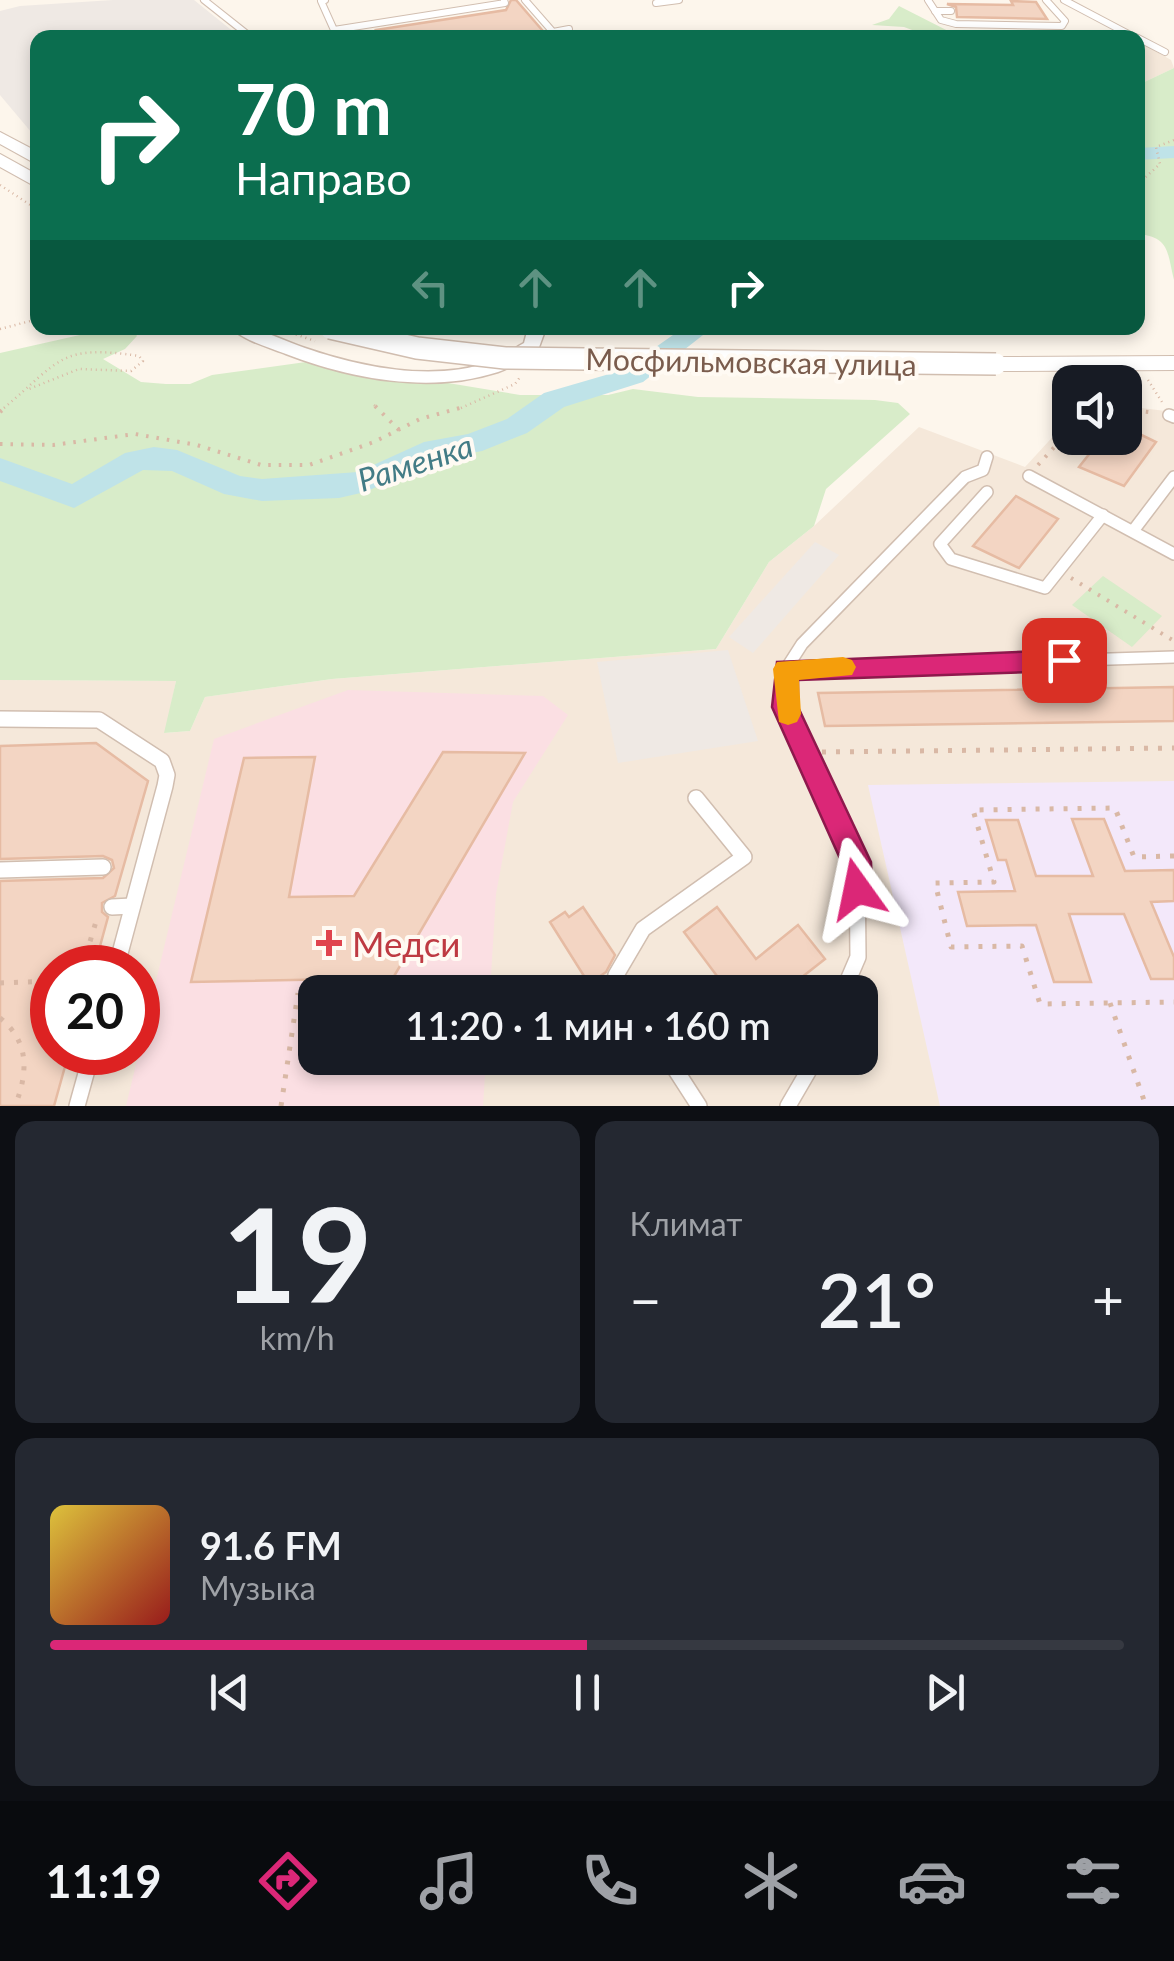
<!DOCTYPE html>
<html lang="ru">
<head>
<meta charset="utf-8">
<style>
  body { margin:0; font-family:Lato,sans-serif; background:#242831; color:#f1f3f6; height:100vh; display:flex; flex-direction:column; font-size:38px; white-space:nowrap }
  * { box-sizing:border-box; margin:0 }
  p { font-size:32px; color:#9ea1a6 }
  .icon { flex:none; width:55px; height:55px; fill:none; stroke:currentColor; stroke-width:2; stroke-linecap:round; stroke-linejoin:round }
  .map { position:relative; height:1106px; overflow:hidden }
  .sheet { display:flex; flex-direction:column; gap:15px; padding:15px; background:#0d0f14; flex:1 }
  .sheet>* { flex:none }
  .guide { position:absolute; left:30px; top:30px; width:1115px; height:305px; border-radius:20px; box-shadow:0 5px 15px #0003; background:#0b6e4f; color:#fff; overflow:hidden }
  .fabs { position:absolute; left:1052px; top:365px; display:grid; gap:20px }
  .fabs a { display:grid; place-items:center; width:90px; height:90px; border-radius:20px; background:#171b24; box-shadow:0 5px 15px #0003; font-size:50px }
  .speed { position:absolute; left:30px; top:945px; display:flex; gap:20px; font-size:50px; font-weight:700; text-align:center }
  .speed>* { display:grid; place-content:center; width:130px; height:130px; border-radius:50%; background:#171b24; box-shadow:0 5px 15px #0003; line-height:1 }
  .speed .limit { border:15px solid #d22; background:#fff; color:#111 }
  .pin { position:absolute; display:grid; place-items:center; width:85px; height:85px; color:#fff; margin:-42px; border-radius:20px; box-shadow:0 5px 15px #0006 }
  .me { position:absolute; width:110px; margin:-55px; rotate:348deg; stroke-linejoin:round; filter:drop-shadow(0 0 8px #0008) }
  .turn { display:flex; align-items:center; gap:35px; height:210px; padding:0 40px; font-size:45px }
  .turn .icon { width:130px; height:130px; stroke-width:2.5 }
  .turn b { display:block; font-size:70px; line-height:85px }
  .lanes { display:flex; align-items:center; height:95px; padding:0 40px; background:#0003; justify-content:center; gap:50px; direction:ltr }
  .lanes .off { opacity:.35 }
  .big { font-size:75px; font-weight:600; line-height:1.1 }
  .sheet .card { flex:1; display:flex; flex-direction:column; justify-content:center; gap:15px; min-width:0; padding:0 35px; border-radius:20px; background:#242831 }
  .sheet .dial { align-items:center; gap:0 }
  .dial b { font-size:130px; line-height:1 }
  .song { display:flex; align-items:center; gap:30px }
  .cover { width:120px; height:120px; border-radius:15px; background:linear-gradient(135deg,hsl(50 70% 55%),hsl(0 70% 35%)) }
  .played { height:10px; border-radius:5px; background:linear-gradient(90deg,#db2777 50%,#363941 50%) }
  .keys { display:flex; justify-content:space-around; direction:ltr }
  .heat { display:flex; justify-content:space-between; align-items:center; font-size:55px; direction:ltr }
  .sheet .tiles { flex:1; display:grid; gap:15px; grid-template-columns:1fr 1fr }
  .card:last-child { grid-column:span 2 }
  .trip { position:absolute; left:298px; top:975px; width:580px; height:100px; border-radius:20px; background:#171b24; box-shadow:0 5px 15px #0003; font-weight:600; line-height:100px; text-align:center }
  .tab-bar { display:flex; height:160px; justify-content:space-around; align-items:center; background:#090b0e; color:#9ea1a6 }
  .tab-bar .icon { width:70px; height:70px }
  .tab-bar .current { color:#db2777 }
  .tab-bar b { font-size:45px; color:#f1f3f6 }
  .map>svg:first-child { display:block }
</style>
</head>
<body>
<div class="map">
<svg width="1174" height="1106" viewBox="0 0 1174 1106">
  <rect width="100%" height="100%" fill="#fdf6ec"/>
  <g fill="#f5e8da" fill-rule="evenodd">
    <polygon points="1138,41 1171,60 1174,68 1138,85"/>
    <path d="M 1125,406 L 1174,412 L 1174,1106 L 0,1106 L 0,680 L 176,681 L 165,733 L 190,731 L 205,697 L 332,679 L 716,649 L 769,562 L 814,526 L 919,427 L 1025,467 L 1070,418 L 1070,438 L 1125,438 ZM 52,968 L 138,968 L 138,1052 L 52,1052 ZM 315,992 L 860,992 L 860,1058 L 315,1058 Z"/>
  </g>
  <g fill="#efe9e4">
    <polygon points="113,0 194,0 240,37 38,38 37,139 0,95 0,11 20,6"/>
    <polygon points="815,542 839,555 753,653 729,637"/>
    <polygon points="728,650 758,741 618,763 597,662"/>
  </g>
  <polygon fill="#f3e8fa" points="1174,781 1174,1106 940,1106 868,785"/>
  <polygon fill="#fbdfe3" points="348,690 543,696 568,715 513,802 496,894 490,992 315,992 315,1058 486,1058 483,1106 126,1106 214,739"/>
  <g fill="#d8ecc9">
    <polygon points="899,6 960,37 931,37 904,27 872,25 889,19"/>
    <path d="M 1174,68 L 1174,280 C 1167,252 1170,237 1138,234 L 1138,85 Z"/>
    <polygon points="132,328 137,336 125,349 103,359 141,382 166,384 190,384 212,375 313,361 340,372 398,382 448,383 520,395 608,395 633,389 698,397 875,400 898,403 910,414 826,489 814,526 769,562 716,649 332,679 205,697 190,731 164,733 176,681 0,680 0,353 102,330"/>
    <polygon points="1103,576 1162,616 1132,647 1072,605"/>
  </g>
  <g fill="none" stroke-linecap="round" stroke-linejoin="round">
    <g fill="#bfe3e8" fill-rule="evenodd">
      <polygon points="1174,146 1174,158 1138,160 1138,148"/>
      <polygon points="683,328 712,328 643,382 564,407 527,433 482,451 440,459 365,492 339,498 262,501 224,494 172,471 143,470 74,508 0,481 0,458 72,484 125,453 154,447 177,450 240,476 262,479 358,472 424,442 468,434 507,419 544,393 623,370"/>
    </g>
  </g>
  <g fill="#f3d5c3" stroke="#e6bba3" stroke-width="2.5">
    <polygon points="511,0 516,0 549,38 380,38 376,30 506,10"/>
    <polygon points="1011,1 1036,2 1047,19 957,17 956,7 947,4 1013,5"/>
    <polygon points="1125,427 1156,442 1124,486 1079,467 1102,438 1125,438"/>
    <polygon points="1016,496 1058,519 1019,568 973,546"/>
    <polygon points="1174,687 1174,721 825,726 818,693"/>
    <polygon points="96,743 148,781 115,896 102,903 102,912 108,917 94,968 52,968 52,1052 69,1052 54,1106 0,1106 0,881 103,878 114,868 112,860 103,856 0,859 0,746"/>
    <polygon points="443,752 525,753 393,978 191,982 244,758 315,757 289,897 354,896"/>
    <polygon points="1072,819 1104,819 1125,871 1174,870 1174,901 1151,902 1174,957 1174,979 1151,979 1124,914 1069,914 1091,982 1054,982 1036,925 967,926 958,892 1015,891 1006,860 998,860 986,820 1018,820 1036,876 1093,876"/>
    <polygon points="583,907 615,955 606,972 589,984 550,922 565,912 569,917"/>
    <polygon points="717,907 756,959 798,925 825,959 783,992 729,992 684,932"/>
  </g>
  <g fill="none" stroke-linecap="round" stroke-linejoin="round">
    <g stroke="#d1beb0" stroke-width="8">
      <g id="service-far2">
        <polyline points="204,0 252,38"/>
        <polyline points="325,0 321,1 334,30 505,3 504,0"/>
        <polyline points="525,0 553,32 569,29"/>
        <polyline points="928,0 941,20 956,24 1062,26 1065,21 1046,0"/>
        <polyline points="1064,0 1136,38"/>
        <polyline points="656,3 679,0"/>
        <polyline points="935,11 951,11"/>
        <polyline points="1138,38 1165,52"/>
      </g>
    </g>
    <g stroke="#d1beb0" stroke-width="14">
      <g id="service-far1">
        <polyline points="1169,415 1174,417"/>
        <polyline points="1029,476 1174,554"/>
        <polyline points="987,492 940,544 951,559 1045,588 1103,515"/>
        <polyline points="1133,531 1174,477"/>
        <polyline points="786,669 1174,657"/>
        <polyline points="787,711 786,669 802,644 965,477 983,470 987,457"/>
      </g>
    </g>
    <g stroke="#d1beb0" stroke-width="18">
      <g id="service">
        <polyline points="786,708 857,862 858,957 843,992"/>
        <polyline points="0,719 99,720 162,761 167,775 165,786 116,968"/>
        <polyline points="0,870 103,867"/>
        <polyline points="112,907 132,906"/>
        <polyline points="627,992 616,975 643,929 744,857 696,798"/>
        <polyline points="668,1058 699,1106"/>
        <polyline points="77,1106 92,1052"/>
        <polyline points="788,1106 816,1058"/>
      </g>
    </g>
    <g stroke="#d1beb0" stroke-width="3">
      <path id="minor" d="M 231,328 C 258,326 279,339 305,348 C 360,367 432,382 490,362 C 502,358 513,349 524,343 L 528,328 L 546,328 L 538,350 C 525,358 513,367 498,372 C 430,394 351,379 286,354 C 268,347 245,341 231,328 Z"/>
    </g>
    <g stroke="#d1beb0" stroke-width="2">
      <g id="tertiary">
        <polygon points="0,132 38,152 38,165 0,144"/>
        <polygon points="0,154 38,175 38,188 0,167"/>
        <polygon points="1174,356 1174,370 996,371 985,364 996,357"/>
      </g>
    </g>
    <g stroke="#d9b8a5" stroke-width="2.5" stroke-dasharray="1 4" stroke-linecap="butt">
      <polyline points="0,185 38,210"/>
      <polyline points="1138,209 1139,183 1160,164 1156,147 1174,140"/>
      <polyline points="0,329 38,319"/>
      <polyline points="1148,380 1162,402"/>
      <polyline points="374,405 377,408"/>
      <path d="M 4,408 C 61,360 60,344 139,356 L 143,361 L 131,371 L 79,369 L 29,389"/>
      <polyline points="461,408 515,384 520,377"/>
    </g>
    <g stroke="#d9b8a5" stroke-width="4" stroke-dasharray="2.5 8" stroke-linecap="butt">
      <polyline points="375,406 399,430"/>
      <polyline points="1125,409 1155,413"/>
      <polyline points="0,412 7,406"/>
      <polyline points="0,444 53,445 135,434 197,445 261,465 309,465 374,442 420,419 467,406"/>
      <polyline points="1038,465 1070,430"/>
      <polyline points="1071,578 1174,641"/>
    </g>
    <g stroke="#d9b8a5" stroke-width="5" stroke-dasharray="4 10" stroke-linecap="butt">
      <polyline points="822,752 1174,748"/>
      <polyline points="1174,856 1134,857 1115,808 973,810 994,882 935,883 951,947 1022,946 1040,1004 1174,1002"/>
      <polyline points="82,968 98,915"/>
      <polyline points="0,983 52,981"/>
      <polyline points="1110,1003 1146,1106"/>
      <path d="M 0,1018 C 30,1042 28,1073 15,1106"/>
      <polyline points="281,1106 298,993"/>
    </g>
    <use href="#service-far2" stroke="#fff" stroke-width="6"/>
    <use href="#service-far1" stroke="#fff" stroke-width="11"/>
    <use href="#service" stroke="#fff" stroke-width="15"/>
    <use href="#minor" fill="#fff" fill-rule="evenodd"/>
    <use href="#tertiary" fill="#fff" fill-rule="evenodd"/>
    <g stroke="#d1beb0" stroke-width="24" stroke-linecap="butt">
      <polyline id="tertiary-bridge" points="330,328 417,348 505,358 996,364"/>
    </g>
    <polyline stroke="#d9b8a5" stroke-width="2.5" stroke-dasharray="1 4" stroke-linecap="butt" points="277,328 315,341"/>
    <use href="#tertiary-bridge" stroke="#fff" stroke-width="21"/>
  </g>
  <polygon fill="#db2777" stroke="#8e194d" stroke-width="2.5" points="1064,650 1072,653 1076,660 1072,668 1064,671 798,680 798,707 871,862 872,889 867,899 857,904 847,899 842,889 842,863 772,707 777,662"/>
  <polygon fill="#f59e0b" points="843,657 852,660 856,667 852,675 799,680 801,714 797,722 788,725 779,722 773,669 777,662"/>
  <path fill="#e0444e" stroke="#fffaf3" stroke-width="4" d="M324 928h10v10h10v10h-10v10h-10v-10h-10v-10h10z"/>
  <g text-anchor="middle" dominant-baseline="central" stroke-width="8" stroke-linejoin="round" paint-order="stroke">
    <g font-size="30" fill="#7a5c4d" stroke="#fffaf3">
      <text transform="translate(751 361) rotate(1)">Мосфильмовская улица</text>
    </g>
    <g font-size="32" font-style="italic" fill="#437c86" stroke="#fffaf3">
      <text transform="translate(415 462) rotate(-18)">Раменка</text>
    </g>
    <g font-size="35" fill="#be3a42" stroke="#fffaf3" text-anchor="start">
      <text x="352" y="943">Медси</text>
    </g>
  </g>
</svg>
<div class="fabs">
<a><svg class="icon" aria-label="sound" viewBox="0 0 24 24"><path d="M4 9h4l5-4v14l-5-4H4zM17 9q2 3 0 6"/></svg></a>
</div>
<div class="speed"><div class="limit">20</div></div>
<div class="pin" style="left:1064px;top:660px;background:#d93025"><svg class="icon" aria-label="arrive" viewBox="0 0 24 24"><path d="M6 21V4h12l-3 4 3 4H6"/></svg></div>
<svg class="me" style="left:857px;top:889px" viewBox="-20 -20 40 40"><path d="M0-17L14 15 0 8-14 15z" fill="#db2777" stroke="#fff" stroke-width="4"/></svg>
<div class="trip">11:20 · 1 мин · 160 m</div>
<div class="guide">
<div class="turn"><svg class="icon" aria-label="right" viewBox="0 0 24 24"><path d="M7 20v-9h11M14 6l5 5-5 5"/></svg><div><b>70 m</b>Направо</div></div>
<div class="lanes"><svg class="icon off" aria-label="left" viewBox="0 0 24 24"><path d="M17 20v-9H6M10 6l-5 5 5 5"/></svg><svg class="icon off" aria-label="ahead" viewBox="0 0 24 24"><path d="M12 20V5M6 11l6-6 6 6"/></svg><svg class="icon off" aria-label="ahead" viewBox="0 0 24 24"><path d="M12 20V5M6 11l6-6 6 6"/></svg><svg class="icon" aria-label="right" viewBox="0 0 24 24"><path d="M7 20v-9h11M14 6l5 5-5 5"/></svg></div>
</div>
</div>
<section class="sheet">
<div class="tiles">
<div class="card dial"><b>19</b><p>km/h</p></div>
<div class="card"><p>Климат</p>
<div class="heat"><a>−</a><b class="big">21°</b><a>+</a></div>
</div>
<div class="card">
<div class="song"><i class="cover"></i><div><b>91.6 FM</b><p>Музыка</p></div></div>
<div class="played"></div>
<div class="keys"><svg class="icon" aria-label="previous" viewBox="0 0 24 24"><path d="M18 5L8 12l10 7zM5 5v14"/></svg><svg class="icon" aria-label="pause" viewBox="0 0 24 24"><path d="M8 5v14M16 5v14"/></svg><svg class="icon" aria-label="next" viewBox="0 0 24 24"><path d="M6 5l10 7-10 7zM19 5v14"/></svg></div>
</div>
</div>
</section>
<nav class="tab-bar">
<b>11:19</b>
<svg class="icon current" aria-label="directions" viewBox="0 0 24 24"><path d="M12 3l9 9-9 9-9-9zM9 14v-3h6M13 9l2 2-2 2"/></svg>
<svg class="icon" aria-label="music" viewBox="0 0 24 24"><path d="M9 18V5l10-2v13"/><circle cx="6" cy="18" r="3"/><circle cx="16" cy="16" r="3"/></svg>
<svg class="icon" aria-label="phone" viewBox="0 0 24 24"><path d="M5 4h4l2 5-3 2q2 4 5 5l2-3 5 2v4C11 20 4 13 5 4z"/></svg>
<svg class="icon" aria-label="climate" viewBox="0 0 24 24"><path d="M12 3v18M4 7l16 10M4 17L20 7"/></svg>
<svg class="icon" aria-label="car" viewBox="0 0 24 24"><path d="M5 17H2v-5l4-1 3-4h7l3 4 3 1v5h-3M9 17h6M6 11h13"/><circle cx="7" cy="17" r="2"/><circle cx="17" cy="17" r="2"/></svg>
<svg class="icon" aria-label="filters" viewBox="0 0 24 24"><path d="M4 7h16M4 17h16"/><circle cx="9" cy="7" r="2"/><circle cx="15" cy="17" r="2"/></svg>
</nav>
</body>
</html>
